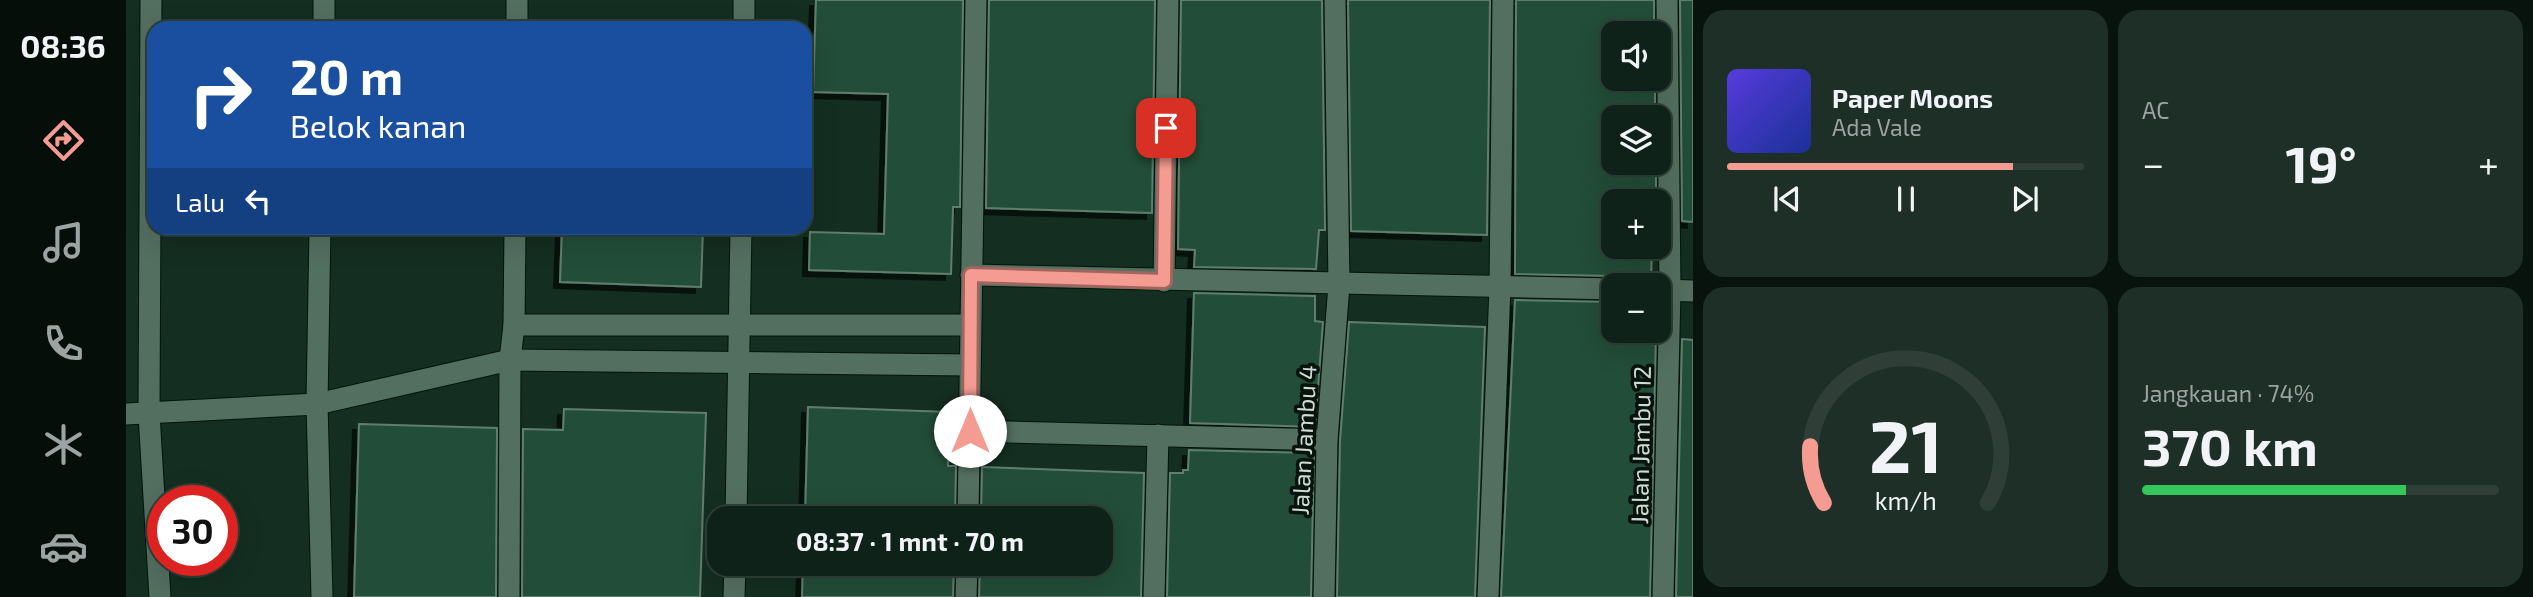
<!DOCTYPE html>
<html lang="id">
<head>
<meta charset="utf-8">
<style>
  body { margin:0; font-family:"Exo 2",sans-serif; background:#1d2f26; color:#f1f3f6; height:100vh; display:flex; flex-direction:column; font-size:26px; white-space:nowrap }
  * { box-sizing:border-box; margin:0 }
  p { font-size:23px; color:#9ba4a2 }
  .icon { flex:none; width:38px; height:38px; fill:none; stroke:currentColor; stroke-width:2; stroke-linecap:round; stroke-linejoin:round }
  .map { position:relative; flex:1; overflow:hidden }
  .details { display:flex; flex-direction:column; gap:10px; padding:10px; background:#08130e; width:840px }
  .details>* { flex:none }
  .banner { position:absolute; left:21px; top:21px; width:665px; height:214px; border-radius:21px; box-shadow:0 7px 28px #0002,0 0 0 2px #2f3f38; background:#1a4fa0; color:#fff; overflow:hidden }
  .fabs { position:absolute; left:1475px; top:21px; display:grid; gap:14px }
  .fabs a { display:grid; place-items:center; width:70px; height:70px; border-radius:14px; background:#0f2219; box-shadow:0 7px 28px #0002,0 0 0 2px #2f3f38; font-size:35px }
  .speed { position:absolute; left:21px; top:485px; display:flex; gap:14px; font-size:35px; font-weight:700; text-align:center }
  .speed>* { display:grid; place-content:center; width:91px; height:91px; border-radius:50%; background:#0f2219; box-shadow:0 7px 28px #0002,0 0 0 2px #2f3f38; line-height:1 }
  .speed .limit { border:10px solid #d22; background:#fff; color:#111 }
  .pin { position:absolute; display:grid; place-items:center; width:60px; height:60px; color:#fff; margin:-30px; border-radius:14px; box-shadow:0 4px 10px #0006 }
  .me { position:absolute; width:77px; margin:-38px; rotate:0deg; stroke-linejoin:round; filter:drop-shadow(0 0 5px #0008) }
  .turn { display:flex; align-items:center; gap:24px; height:147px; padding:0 28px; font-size:32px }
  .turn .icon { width:91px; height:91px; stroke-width:2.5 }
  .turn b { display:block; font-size:49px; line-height:60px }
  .then { display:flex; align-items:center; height:66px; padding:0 28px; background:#0003; gap:14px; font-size:26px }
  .big { font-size:52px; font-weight:700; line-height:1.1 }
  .details .widget { flex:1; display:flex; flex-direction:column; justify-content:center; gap:10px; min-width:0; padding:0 24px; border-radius:21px; background:#1d2f26 }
  .details .dial { align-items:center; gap:0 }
  .dial svg { height:182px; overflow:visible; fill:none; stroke:#2f3f38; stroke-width:7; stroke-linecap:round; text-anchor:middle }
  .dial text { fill:#f1f3f6; stroke:none }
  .song { display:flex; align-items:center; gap:21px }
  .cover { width:84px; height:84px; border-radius:10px; background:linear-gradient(135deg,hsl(250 70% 55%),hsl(230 70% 35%)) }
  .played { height:7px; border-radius:4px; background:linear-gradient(90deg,#f59c92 80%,#2f3f38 80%) }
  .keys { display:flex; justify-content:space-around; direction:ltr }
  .heat { display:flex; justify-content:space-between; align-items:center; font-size:38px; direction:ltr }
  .charge { height:10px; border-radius:5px; background:linear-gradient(90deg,#34c759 74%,#2f3f38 0) }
  .details .tiles { flex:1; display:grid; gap:10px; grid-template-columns:repeat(2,1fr) }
  .trip { position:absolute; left:581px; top:506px; width:406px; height:70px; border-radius:21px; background:#0f2219; box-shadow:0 7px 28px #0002,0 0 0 2px #2f3f38; font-weight:700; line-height:70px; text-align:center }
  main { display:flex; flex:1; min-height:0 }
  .tab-bar { display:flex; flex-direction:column; width:126px; justify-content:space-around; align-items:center; background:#060e0a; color:#9ba4a2 }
  .tab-bar .icon { width:49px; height:49px }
  .tab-bar .current { color:#f59c92 }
  .tab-bar b { font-size:32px; color:#f1f3f6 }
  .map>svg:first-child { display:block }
</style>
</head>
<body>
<main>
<nav class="tab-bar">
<b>08:36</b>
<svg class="icon current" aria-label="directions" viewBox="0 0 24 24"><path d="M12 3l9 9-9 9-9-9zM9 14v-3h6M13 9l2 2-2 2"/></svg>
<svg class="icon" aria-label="music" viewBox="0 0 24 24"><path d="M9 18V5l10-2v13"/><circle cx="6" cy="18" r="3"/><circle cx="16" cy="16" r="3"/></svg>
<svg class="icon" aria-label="phone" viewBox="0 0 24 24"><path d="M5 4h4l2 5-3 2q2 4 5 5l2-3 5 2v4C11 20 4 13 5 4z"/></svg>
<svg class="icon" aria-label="climate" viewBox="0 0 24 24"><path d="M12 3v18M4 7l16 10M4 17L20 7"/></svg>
<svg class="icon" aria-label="car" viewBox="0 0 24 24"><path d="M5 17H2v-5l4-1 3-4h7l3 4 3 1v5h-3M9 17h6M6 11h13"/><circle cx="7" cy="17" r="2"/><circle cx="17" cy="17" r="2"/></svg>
</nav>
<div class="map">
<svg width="1567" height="597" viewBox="0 0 1567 597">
  <defs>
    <filter id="shadow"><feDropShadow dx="-6" dy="6" stdDeviation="0" flood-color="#0009"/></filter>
  </defs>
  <rect width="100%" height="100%" fill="#142e21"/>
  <g fill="#224d38" stroke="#617e6e" stroke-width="2" filter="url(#shadow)">
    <polygon points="690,0 837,0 834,207 827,207 825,274 683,270 684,232 758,234 762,94 687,92"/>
    <polygon points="863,0 1029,0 1026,213 860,208"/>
    <polygon points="1055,0 1196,0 1199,230 1193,230 1190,269 1068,267 1069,250 1052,249"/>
    <polygon points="1222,0 1364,0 1361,235 1225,231"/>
    <polygon points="1390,0 1528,0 1528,33 1488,33 1488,79 1529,79 1529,117 1488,117 1488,163 1530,163 1530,201 1488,201 1488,247 1526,247 1525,280 1521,285 1500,285 1495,278 1488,276 1389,274"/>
    <polygon points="1554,0 1567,0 1567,222 1556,221"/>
    <polygon points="436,228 577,228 575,287 434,282"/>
    <polygon points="1068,293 1189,296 1189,321 1197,322 1189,427 1064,423"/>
    <polygon points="1389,300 1488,302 1488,331 1525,331 1525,333 1530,333 1524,597 1375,597"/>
    <polygon points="1223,322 1359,327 1349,597 1211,597 1214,441"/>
    <polygon points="1556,339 1567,340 1567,597 1550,597"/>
    <polygon points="682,407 823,412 822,466 830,466 829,518 679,518"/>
    <polygon points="438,409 580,413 574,597 396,597 397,429 437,430"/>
    <polygon points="233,424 371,428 370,597 228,597"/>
    <polygon points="1063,450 1188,453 1185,597 1041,597 1044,473 1057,473 1057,470 1062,470"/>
    <polygon points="856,467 1018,473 1015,597 853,597 854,564 975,564 975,518 855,518"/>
    <polygon points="677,564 828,564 827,597 676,597"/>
  </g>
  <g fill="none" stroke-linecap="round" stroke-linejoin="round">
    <g stroke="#00160a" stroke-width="23">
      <g id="minor">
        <polyline points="25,0 23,414 34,597"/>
        <polyline points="198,28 198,0"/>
        <polyline points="391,28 391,0"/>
        <polyline points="618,28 618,0"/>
        <polyline points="194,228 191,404 196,597"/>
        <polyline points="845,275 1488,289"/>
        <polyline points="1038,281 1042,0"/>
        <polyline points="1533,290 1567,291"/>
        <polyline points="388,325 843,325"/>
        <polyline points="0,414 191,404 384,360 843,365"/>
        <polyline points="844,431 1201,440"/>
        <polyline points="610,518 615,228"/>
        <polyline points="842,518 850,0"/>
        <polyline points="383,597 384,360 388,325 389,228"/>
        <polyline points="608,597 609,564"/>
        <polyline points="840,597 841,564"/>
        <polyline points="1028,597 1032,435"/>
        <polyline points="1198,597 1201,440 1213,285 1209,0"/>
        <polyline points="1362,597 1374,287 1377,0"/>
        <polyline points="1537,597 1544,290 1541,0"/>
      </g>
    </g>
    <use href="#minor" stroke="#536f60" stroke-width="21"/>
  </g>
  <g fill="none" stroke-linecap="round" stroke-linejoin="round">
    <g stroke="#9f655f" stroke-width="18">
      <polyline id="route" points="844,431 845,275 1038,281 1040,128"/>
    </g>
    <use href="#route" stroke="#f59c92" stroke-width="12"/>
  </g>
  <g text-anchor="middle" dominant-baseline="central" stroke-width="7" stroke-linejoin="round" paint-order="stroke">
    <g font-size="24" fill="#ccdcd3" stroke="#08130d">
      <text transform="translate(1177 440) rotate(-87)">Jalan Jambu 4</text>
      <text transform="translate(1514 445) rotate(-89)">Jalan Jambu 12</text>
    </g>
  </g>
</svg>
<div class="fabs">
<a><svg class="icon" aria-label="sound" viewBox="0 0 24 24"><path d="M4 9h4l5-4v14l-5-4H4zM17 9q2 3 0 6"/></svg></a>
<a><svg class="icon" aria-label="layers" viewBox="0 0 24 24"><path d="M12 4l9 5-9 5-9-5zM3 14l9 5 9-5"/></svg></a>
<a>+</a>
<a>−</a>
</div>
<div class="speed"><div class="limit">30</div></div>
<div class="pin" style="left:1040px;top:128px;background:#d93025"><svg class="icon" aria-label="arrive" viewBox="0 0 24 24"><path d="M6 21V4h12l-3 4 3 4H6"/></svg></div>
<svg class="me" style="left:844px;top:431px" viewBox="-20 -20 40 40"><circle r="19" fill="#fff"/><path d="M0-13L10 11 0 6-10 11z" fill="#f59c92"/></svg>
<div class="trip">08:37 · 1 mnt · 70 m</div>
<div class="banner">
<div class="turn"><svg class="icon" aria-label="right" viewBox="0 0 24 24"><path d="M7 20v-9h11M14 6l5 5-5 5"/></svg><div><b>20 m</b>Belok kanan</div></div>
<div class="then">Lalu<svg class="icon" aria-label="left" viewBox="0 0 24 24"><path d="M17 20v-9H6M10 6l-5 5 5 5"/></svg></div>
</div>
</div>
<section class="details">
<div class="tiles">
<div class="widget">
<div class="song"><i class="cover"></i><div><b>Paper Moons</b><p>Ada Vale</p></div></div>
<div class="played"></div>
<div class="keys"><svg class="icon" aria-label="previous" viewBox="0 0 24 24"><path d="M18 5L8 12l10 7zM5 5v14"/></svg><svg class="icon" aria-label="pause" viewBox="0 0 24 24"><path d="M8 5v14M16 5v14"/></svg><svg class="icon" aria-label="next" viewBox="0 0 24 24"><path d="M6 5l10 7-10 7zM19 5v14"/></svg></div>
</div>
<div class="widget"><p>AC</p>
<div class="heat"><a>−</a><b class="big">19°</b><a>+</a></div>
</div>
<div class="widget dial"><svg viewBox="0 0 100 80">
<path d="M14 69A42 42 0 1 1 86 69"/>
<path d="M14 69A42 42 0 0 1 8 44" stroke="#f59c92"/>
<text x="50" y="56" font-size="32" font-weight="700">21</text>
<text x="50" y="72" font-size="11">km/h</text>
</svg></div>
<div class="widget"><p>Jangkauan · 74%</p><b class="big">370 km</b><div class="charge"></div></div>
</div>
</section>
</main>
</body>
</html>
